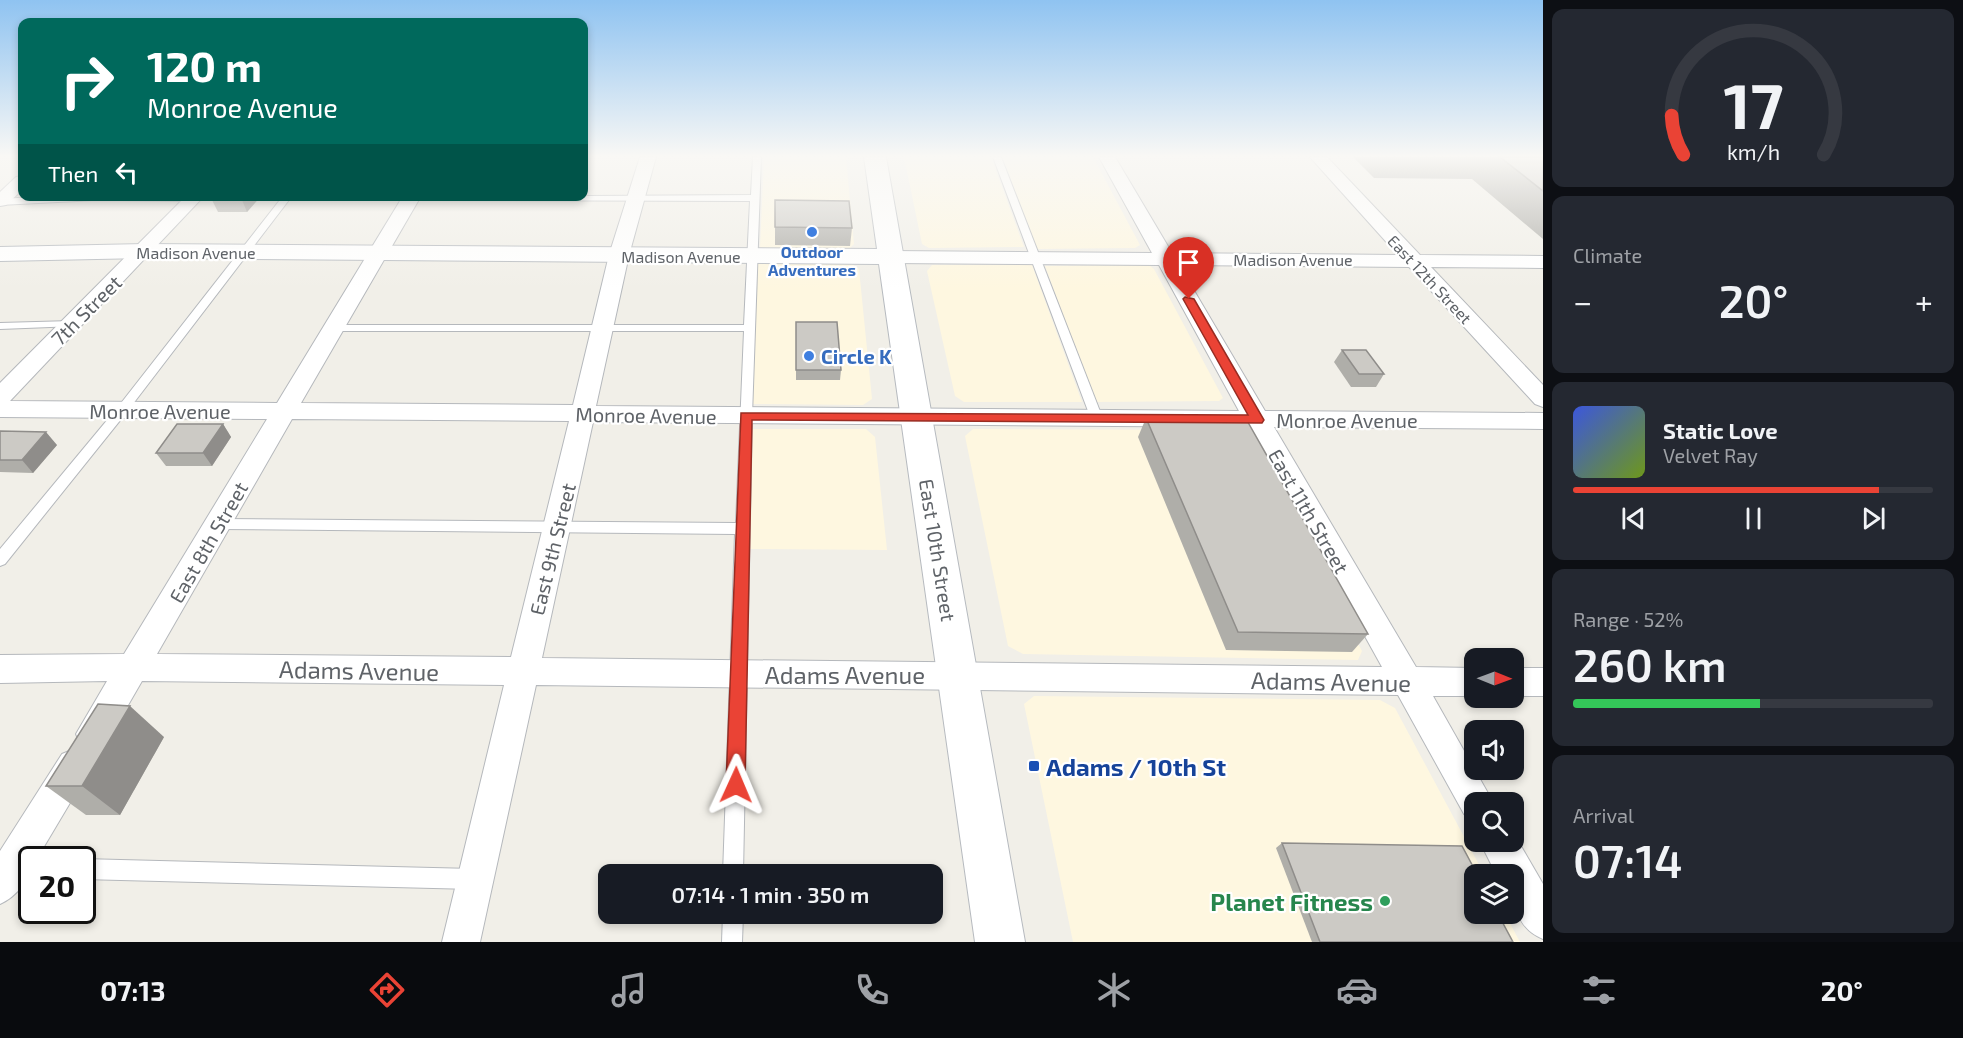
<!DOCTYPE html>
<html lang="en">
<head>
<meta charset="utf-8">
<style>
  body { margin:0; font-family:"Exo 2",sans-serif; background:#242831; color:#f1f3f6; height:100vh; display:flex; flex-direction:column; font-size:22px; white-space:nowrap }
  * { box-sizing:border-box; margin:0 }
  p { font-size:20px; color:#9ea1a6 }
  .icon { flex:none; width:33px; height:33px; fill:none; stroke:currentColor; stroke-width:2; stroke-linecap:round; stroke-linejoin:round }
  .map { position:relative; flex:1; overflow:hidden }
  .details { display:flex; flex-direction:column; gap:9px; padding:9px; background:#0d0f14; width:420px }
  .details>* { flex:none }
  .hud { position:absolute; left:18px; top:18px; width:570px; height:183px; border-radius:12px; box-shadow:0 3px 9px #0003; background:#00695c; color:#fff; overflow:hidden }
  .needle { width:39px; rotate:91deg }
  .tools { position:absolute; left:1464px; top:648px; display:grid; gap:12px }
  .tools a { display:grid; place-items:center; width:60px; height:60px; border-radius:12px; background:#171b24; box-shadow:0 3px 9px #0003; font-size:30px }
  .speed { position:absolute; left:18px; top:846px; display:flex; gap:12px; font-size:30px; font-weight:700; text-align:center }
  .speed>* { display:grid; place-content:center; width:78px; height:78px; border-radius:50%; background:#171b24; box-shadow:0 3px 9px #0003; line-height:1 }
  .speed .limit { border:3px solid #111; border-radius:9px; background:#fff; color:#111 }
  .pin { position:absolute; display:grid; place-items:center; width:51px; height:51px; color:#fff; margin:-62px -26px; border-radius:50% 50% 50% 0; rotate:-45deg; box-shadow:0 0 6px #0007 }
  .pin .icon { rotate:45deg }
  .me { position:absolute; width:66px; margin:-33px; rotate:1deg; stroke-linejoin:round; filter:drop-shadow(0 0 4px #0008) }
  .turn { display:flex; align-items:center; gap:21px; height:126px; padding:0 30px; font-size:27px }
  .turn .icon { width:78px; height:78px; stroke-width:2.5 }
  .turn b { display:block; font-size:42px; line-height:51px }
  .then { display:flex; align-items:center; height:57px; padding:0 30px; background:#0003; gap:12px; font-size:22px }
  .big { font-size:45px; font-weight:600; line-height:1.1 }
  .details .widget { flex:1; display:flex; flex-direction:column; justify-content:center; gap:9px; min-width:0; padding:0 21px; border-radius:12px; background:#242831 }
  .details .dial { align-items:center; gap:0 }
  .dial svg { height:156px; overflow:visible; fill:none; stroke:#363941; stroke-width:7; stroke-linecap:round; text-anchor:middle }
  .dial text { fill:#f1f3f6; stroke:none }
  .song { display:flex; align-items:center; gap:18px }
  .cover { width:72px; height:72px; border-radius:9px; background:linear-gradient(135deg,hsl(230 70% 55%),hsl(80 70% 35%)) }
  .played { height:6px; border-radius:3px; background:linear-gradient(90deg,#ea4335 85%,#363941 85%) }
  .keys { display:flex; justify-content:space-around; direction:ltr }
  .heat { display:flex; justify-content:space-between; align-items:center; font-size:33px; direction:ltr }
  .charge { height:9px; border-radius:4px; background:linear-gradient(90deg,#34c759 52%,#363941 0) }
  .trip { position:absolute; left:598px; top:864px; width:345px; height:60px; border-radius:12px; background:#171b24; box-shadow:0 3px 9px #0003; font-weight:600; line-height:60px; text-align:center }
  .tabs { display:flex; height:96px; justify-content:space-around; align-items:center; background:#090b0e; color:#9ea1a6 }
  .tabs .icon { width:42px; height:42px }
  .tabs .active { color:#ea4335 }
  .tabs b { font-size:27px; color:#f1f3f6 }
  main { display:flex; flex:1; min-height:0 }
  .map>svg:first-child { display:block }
</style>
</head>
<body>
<main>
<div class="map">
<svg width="1543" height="942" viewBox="0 0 1543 942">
  <rect width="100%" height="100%" fill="#f1efe8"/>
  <g fill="#fef7e0">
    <polygon points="764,157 846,157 854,244 850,248 760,248"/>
    <polygon points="904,157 991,157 1024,247 929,248 922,244"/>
    <polygon points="1003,157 1093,157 1140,245 1135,248 1036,249"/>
    <polygon points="758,264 852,264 859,269 872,399 863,405 750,404"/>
    <polygon points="932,265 1032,265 1082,402 964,402 955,396 927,271"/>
    <polygon points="1149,265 1154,269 1223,398 1219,401 1095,402 1045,266"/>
    <polygon points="751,429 866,429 875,437 887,550 749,549"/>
    <polygon points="973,429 1235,430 1246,435 1362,651 1358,660 1023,654 1008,646 965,436"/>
    <polygon points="1034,696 1380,700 1395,708 1484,874 1474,874 1474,914 1505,914 1520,942 1073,942 1024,704"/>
  </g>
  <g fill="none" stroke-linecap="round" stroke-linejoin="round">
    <g stroke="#b5b8bc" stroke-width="2">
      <g id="lane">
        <polygon points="753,157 761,157 752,416 743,874 723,874 735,534 219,529 214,528 212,524 214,520 219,519 736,523 744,331 334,331 328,328 334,325 744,325 750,201 411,200 406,197 751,195"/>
        <polygon points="993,157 1001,157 1103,419 1101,422 1093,422 1091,419"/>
        <polygon points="52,196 199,196 200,198 195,201 96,200 0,205 0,199"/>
        <polygon points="283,196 292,196 126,413 5,564 0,566 0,549 118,407"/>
        <polygon points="72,321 76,322 76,326 0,329 0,323"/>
        <polygon points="82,859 473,869 480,872 483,879 480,886 473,889 82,879"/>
        <polygon points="723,914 743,914 742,942 722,942"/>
      </g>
    </g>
    <g stroke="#b5b8bc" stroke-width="2">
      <g id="street">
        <path d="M 640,157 L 656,157 L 629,255 L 596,406 L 1239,411 L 1159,265 L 891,263 L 881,257 L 891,251 L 1152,253 L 1099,157 L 1115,157 L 1172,253 L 1398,255 L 1310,157 L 1327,157 L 1420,255 L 1543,256 L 1543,268 L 1431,267 L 1543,385 L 1543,407 L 1535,404 L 1409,267 L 1179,265 L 1265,411 L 1543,413 L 1543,429 L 1274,427 L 1416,667 L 1474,668 L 1474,696 L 1433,696 L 1493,802 L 1474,802 L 1474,819 L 1464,814 L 1398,695 L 536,685 L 480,942 L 442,942 L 504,685 L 142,681 L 105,745 L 93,749 L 81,745 L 76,734 L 107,681 L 0,683 L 0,655 L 124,654 L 267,419 L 0,417 L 0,383 L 186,196 L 204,196 L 10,401 L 277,403 L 403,196 L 421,196 L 301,403 L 573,405 L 609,255 ZM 292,419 L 569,421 L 511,657 L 157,654 ZM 593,422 L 1249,427 L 1382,667 L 542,658 Z"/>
        <polygon points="22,176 22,190 6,205 0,206 0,192 16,177"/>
        <rect x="1514" y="668" width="29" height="28"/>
        <path d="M 74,749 L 86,754 L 91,765 L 86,776 L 36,860 L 32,860 C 32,878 16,897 0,904 L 0,851 L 62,754 Z"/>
        <path d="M 1514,834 L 1543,884 L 1543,939 C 1514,927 1514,902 1514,874 L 1496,874 L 1480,842 L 1514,842 Z"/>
      </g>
    </g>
    <g stroke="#b6babf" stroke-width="2">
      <polygon id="secondary" points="864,157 886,157 1025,942 975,942 879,264 145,258 0,261 0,247 145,244 877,249"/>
    </g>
    <use href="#lane" fill="#fff" fill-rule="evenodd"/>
    <use href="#street" fill="#fff" fill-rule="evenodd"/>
    <use href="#secondary" fill="#fff" fill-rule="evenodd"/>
  </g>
  <g fill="#afaea9">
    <polygon points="1353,157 1543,157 1543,239 1472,179 1374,178"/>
    <polygon points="215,196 261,196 247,212 218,212 212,200"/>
    <polygon points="775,200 852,228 850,246 775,245"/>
    <polygon points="796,322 841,370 840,380 796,380"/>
    <polygon points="1342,350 1384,374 1376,387 1351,387 1334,362"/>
    <polygon points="1146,418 1368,634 1352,652 1226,650 1138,437"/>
    <polygon points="223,424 231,437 212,466 166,466 156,453"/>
    <polygon points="0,431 57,445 33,473 0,472"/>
    <polygon points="164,737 120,815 86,815 46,786"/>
    <polygon points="1282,843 1513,942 1312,942 1276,848"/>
  </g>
  <g fill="#8f8d8a">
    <polygon points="245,196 261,196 247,212 242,200"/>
    <polygon points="223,424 231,437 212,466 203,453"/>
    <polygon points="46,432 57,445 33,473 22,460"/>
    <polygon points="130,706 164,737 120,815 82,786"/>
  </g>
  <g fill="#cccac5" stroke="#8f8d8a" stroke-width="1.5">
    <polygon points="1500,157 1543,157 1543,191"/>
    <polygon points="215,196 245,196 242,200 212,200"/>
    <polygon points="775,200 849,201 852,228 775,227"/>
    <polygon points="796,322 837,322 841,370 796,370"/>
    <polygon points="1342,350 1366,350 1384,374 1359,374"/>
    <polygon points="1245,417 1368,634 1238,632 1146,418"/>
    <polygon points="177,424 223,424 203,453 156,453"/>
    <polygon points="0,431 46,432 22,460 0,460"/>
    <polygon points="98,704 130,706 82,786 46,786"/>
    <polygon points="1282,843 1462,846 1477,874 1474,874 1474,914 1498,914 1513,942 1320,942"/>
  </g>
  <linearGradient id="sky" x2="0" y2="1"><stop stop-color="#8fc3f1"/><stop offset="0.54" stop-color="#f9f8f5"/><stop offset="1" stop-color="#f9f8f5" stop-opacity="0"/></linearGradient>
  <rect width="1543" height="289" fill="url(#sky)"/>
  <polygon fill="#ea4335" stroke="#982c22" stroke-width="1.5" points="1185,297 1194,299 1264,420 1262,423 752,420 745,785 742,792 736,794 729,792 726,785 741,413 1248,415 1183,299"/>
  <g fill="#3f7fe0" stroke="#fff" stroke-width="2">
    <circle cx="812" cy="232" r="6"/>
    <circle cx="809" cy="356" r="6"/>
  </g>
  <rect fill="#1a4fb4" stroke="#fff" stroke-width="2" x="1028" y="760" width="12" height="12" rx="3"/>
  <circle fill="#2e9e5b" stroke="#fff" stroke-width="2" cx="1385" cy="901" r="6"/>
  <g text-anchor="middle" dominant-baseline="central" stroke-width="4.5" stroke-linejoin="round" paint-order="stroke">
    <g font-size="16" font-weight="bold" fill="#366cbe" stroke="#fff">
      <text x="812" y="251">Outdoor<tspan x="812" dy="18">Adventures</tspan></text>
    </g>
    <g font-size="16" fill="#5f6368" stroke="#fff">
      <text x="196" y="252">Madison Avenue</text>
      <text x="681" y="256">Madison Avenue</text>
      <text x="1293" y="259">Madison Avenue</text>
      <text transform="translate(1430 279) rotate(47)">East 12th Street</text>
    </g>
    <g font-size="20" fill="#5f6368" stroke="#fff">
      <text transform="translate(86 310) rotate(-45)">7th Street</text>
      <text x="160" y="411">Monroe Avenue</text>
      <text transform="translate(646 415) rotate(1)">Monroe Avenue</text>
      <text x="1347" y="420">Monroe Avenue</text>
      <text transform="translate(1309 511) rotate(60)">East 11th Street</text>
      <text transform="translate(208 542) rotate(-60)">East 8th Street</text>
      <text transform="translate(552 549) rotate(-76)">East 9th Street</text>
      <text transform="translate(938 550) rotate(81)">East 10th Street</text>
    </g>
    <g font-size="20" font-weight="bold" fill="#366cbe" stroke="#fff" text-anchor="start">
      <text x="821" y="356">Circle K</text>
    </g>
    <g font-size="24" fill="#5f6368" stroke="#fff">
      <text transform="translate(359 670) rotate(1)">Adams Avenue</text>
      <text x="845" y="674">Adams Avenue</text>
      <text transform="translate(1331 681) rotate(1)">Adams Avenue</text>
    </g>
    <g font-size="24" font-weight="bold" fill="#164399" stroke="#fff" text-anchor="start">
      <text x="1046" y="766">Adams / 10th St</text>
    </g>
    <g font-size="24" font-weight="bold" fill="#27864d" stroke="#fff" text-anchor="end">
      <text x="1373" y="901">Planet Fitness</text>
    </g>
  </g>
</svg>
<div class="tools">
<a><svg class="needle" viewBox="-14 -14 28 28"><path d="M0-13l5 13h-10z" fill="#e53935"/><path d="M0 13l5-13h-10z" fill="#9ea1a6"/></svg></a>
<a><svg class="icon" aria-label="sound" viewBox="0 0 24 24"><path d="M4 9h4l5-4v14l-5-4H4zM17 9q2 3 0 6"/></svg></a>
<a><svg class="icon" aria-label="search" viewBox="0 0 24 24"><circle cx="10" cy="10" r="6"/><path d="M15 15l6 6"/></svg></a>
<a><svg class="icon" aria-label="layers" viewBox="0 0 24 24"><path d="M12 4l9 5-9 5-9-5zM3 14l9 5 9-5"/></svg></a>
</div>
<div class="speed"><div class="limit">20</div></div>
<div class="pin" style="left:1189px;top:299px;background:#d93025"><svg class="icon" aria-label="arrive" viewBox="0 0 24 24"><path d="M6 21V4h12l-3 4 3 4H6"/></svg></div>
<svg class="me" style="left:736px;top:785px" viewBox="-20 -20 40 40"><path d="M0-17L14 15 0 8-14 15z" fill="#ea4335" stroke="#fff" stroke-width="4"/></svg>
<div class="trip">07:14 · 1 min · 350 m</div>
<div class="hud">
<div class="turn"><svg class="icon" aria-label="right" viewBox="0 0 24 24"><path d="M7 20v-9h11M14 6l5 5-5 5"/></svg><div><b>120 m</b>Monroe Avenue</div></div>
<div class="then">Then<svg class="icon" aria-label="left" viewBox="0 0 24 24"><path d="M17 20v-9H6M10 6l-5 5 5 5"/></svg></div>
</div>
</div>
<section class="details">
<div class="widget dial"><svg viewBox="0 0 100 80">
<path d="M14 69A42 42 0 1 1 86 69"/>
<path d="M14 69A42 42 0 0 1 8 49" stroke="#ea4335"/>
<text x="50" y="56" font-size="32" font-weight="700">17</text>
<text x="50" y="72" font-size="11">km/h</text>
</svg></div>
<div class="widget"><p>Climate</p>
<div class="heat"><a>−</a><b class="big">20°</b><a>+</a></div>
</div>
<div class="widget">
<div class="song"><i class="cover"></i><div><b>Static Love</b><p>Velvet Ray</p></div></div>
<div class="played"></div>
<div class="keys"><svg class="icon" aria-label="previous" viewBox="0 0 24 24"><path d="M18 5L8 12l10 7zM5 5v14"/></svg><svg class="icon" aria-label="pause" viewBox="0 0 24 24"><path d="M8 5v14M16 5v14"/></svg><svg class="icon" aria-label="next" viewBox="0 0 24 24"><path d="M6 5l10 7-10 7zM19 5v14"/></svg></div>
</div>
<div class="widget"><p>Range · 52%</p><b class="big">260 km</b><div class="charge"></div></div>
<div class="widget"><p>Arrival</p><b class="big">07:14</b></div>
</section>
</main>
<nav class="tabs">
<b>07:13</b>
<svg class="icon active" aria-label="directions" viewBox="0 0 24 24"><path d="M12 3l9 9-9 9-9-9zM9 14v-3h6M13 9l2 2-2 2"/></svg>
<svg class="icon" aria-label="music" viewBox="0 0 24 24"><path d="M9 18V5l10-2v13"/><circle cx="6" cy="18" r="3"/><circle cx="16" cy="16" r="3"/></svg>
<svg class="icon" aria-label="phone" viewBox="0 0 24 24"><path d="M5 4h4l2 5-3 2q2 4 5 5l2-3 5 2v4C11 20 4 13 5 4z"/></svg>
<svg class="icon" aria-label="climate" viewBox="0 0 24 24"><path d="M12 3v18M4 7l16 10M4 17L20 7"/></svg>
<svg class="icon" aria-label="car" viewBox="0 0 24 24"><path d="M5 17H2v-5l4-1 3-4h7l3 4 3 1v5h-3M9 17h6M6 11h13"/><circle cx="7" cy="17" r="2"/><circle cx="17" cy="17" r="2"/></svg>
<svg class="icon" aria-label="filters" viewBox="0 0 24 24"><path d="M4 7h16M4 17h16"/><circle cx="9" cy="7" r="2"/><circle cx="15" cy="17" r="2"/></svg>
<b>20°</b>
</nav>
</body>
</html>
